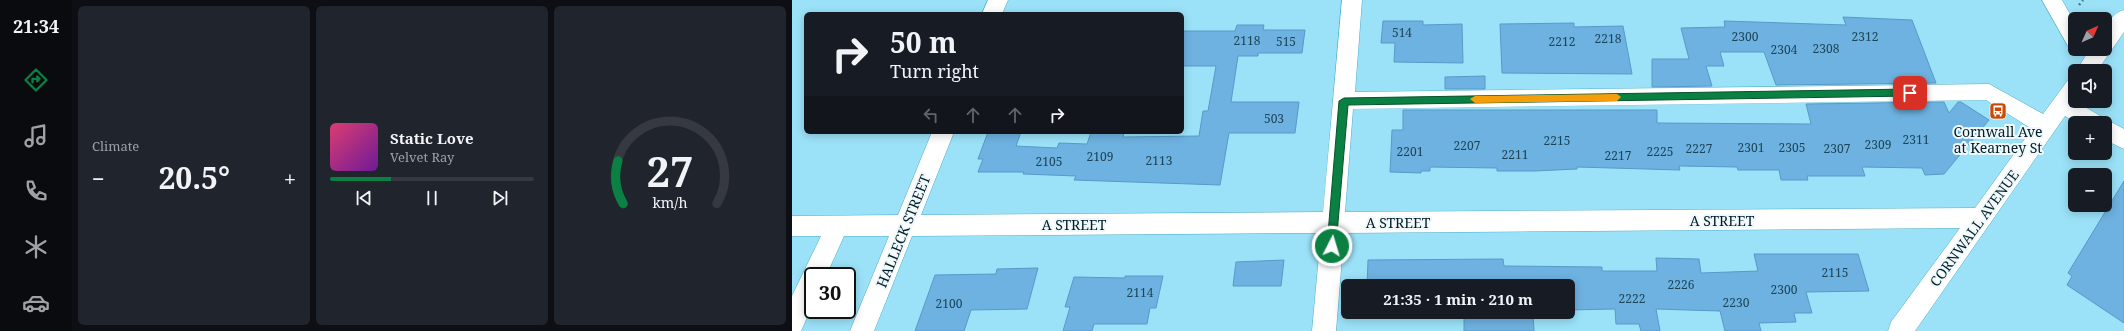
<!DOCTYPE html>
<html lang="en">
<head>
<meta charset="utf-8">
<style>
  body { margin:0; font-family:"Noto Serif",serif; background:#20242c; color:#f1f3f6; height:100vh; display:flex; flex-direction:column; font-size:15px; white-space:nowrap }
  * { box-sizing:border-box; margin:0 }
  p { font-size:13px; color:#9ea1a6 }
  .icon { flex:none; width:22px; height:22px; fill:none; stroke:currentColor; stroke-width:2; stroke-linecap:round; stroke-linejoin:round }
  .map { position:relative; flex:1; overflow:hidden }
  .panel { display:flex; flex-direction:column; gap:6px; padding:6px; background:#0d0f14; width:720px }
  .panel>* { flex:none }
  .top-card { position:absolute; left:12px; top:12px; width:380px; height:122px; border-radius:6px; box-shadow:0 2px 10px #0003; background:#171b24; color:#f1f3f6; overflow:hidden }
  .needle { width:26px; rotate:45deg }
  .tools { position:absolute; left:1276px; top:12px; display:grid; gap:8px }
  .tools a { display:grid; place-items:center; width:44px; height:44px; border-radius:6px; background:#171b24; box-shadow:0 2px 10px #0003; font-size:20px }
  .speed { position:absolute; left:12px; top:267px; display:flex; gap:8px; font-size:20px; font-weight:700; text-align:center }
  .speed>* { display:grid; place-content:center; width:52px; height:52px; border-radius:50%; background:#171b24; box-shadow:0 2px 10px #0003; line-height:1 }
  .speed .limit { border:2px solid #111; border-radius:6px; background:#fff; color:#111 }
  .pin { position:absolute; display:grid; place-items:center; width:34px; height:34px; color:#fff; margin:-17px; border-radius:8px; box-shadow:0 2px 6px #0006 }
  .me { position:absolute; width:44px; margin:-22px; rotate:5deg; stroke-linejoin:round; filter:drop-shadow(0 0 3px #0008) }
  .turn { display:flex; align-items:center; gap:14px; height:84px; padding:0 20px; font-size:18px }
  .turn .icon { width:52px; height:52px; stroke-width:2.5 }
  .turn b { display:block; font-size:28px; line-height:34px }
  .lanes { display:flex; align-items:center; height:38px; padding:0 20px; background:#0003; justify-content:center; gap:20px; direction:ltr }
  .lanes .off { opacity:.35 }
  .big { font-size:30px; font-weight:700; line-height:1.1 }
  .panel .card { flex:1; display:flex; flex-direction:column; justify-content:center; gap:6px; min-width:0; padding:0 14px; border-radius:6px; background:#20242c }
  .panel .dial { align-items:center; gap:0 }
  .dial svg { height:104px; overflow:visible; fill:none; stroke:#363941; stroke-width:7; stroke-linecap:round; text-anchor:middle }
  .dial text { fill:#f1f3f6; stroke:none }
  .song { display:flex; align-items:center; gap:12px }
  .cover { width:48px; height:48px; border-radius:6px; background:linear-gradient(135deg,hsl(340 70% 55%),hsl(280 70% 35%)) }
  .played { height:4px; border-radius:2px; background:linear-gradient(90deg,#0b8043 30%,#363941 30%) }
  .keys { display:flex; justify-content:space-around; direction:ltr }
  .heat { display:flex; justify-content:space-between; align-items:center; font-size:22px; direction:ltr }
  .panel .tiles { flex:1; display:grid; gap:6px; grid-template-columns:repeat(3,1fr) }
  .trip { position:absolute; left:549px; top:279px; width:234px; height:40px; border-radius:6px; background:#171b24; box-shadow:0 2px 10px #0003; font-weight:700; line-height:40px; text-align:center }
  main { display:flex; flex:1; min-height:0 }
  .tabs { display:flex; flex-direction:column; width:72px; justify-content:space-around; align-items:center; background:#090b0e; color:#9ea1a6 }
  .tabs .icon { width:28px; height:28px }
  .tabs .on { color:#0b8043 }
  .tabs b { font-size:18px; color:#f1f3f6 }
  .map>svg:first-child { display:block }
</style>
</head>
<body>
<main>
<nav class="tabs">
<b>21:34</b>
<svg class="icon on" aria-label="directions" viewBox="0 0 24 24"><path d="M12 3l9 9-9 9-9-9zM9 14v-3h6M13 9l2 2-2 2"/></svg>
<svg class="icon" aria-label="music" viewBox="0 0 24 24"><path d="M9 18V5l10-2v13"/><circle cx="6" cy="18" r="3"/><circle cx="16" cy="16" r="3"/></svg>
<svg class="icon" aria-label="phone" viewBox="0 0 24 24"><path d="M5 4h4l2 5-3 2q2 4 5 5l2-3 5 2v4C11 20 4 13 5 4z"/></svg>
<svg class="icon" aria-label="climate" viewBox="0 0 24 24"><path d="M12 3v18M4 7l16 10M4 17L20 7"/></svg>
<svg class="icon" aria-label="car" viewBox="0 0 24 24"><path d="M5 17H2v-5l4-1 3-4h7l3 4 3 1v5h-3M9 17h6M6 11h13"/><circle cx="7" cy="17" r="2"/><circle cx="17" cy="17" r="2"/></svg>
</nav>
<section class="panel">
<div class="tiles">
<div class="card"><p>Climate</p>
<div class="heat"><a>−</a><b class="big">20.5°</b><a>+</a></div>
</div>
<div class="card">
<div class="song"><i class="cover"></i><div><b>Static Love</b><p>Velvet Ray</p></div></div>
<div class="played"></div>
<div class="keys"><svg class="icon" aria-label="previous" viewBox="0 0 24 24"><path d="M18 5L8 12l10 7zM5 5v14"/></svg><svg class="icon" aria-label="pause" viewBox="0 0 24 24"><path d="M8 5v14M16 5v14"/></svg><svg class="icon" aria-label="next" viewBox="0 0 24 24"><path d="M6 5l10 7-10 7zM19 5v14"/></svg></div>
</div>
<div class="card dial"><svg viewBox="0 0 100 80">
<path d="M14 69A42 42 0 1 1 86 69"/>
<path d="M14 69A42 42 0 0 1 10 36" stroke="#0b8043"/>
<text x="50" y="56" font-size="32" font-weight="700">27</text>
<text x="50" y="72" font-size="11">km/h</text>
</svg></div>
</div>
</section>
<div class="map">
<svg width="1332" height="331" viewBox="0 0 1332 331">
  <rect width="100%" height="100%" fill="#9be2f9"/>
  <g fill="#6eb2e1" stroke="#569ac8">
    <polygon points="1051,17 1120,20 1144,83 984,85 972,52 928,52 932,66 914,66 920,86 860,87 860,59 897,59 889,28 933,27 932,21 1054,25"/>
    <polygon points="591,21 631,21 631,25 670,24 671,63 602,62 603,43 589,43"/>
    <polygon points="782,23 782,27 831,26 840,74 710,73 708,24"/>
    <polygon points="445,25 472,25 471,30 513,30 510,53 466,53 466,56 446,56 439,102 507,102 503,133 437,133 428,185 282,180 284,176 231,174 232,172 186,172 191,159 186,159 196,132 229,132 224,146 265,148 267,143 295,144 299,132 332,133 331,137 407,136 411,111 416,111 424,66 390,66 390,39 392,31 443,31"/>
    <polygon points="693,76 693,89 653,89 653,77"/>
    <polygon points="1152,102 1157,113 1166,102 1169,102 1197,120 1152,174 1133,175 1130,168 1070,167 1073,176 1015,176 1016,180 989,180 987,170 946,170 945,167 887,166 888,170 785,167 785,169 743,171 705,171 705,168 638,167 638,171 629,171 629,173 598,172 600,130 611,130 611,110 865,110 865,123 1019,124 1014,104"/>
    <polygon points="1332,181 1332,323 1275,285 1280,276 1276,273"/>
    <polygon points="962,254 1066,254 1077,291 1014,292 1020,313 1002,313 1004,322 967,323 969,331 933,331 928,311 864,309 868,331 849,331 847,324 824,324 823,309 776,310 776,286 575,286 576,260 711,259 712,266 810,267 810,271 865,271 864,258 907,259 909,273 966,271"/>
    <polygon points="492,260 489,286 441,286 444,262"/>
    <polygon points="246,268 235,309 179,310 172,331 123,331 143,275 204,274 205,269"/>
    <polygon points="333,276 371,276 364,308 358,308 355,324 302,324 300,331 271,331 278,307 273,307 282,277 333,278"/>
    <polygon points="626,312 741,312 742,331 672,331 672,316 626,317"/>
  </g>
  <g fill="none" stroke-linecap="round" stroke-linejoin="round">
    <g stroke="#4eadc9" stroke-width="1">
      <g id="minor">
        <polygon points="196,0 216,0 210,14 190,14"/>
        <path d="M 550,0 L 570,0 L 563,92 L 1197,84 L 1251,114 L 1276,80 L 1283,78 L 1283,101 L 1310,117 L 1311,121 L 1321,123 L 1332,129 L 1332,149 L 1313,140 L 1313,123 L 1284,123 L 1273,116 L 1123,331 L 1096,331 L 1099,322 L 1168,228 L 552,233 L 544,331 L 520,331 L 529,233 L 120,236 L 82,331 L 58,331 L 97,236 L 52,236 L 34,276 L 21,276 L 21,304 L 9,331 L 0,331 L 0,296 L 29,236 L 0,236 L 0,216 L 106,215 L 140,132 L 162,132 L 129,215 L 531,212 ZM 1194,100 L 1240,129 L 1183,208 L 553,212 L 561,109 Z"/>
        <polygon points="1250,0 1270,0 1283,23 1283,49 1276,46"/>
        <path d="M 1332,10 L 1332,32 L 1305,71 L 1284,71 L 1298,49 L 1313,49 C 1313,33 1314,15 1332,10 Z"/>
      </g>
    </g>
    <polyline stroke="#4a7c8b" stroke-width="2.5" stroke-dasharray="2 3" stroke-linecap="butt" points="1287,5 1291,0"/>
    <use href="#minor" fill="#fff" fill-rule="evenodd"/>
  </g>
  <polygon fill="#0b8043" stroke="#07532c" points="1118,89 1123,93 1118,96 556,105 544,246 540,250 535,246 547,101 552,98"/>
  <polygon fill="#f59e0b" points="825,94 829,97 825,101 683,103 678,99 683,96"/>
  <defs>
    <g id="bus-square" transform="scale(0.9)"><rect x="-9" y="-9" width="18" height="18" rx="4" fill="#cd4802" stroke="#f0f8fb"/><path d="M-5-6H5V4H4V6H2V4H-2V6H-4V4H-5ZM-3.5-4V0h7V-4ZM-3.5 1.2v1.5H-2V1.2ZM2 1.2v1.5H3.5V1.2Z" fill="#fff"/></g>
  </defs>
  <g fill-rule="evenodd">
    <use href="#bus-square" x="1206" y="111"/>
  </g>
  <g text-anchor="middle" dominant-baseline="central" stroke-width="4" stroke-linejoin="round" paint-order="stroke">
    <g font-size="12" fill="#1c4456">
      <text x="610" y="32">514</text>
      <text x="953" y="36">2300</text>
      <text x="1073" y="36">2312</text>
      <text x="816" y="38">2218</text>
      <text x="455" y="40">2118</text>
      <text x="494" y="41">515</text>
      <text x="770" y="41">2212</text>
      <text x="1034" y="48">2308</text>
      <text x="992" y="49">2304</text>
      <text x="482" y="118">503</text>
      <text x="1124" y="139">2311</text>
      <text x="765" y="140">2215</text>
      <text x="1086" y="144">2309</text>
      <text x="675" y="145">2207</text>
      <text x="959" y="147">2301</text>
      <text x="1000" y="147">2305</text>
      <text x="907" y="148">2227</text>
      <text x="1045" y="148">2307</text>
      <text x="618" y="151">2201</text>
      <text x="868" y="151">2225</text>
      <text x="723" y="154">2211</text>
      <text x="826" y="155">2217</text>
      <text x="308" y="156">2109</text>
      <text x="367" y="160">2113</text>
      <text x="257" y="161">2105</text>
      <text x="1043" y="272">2115</text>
      <text x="889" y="284">2226</text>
      <text x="992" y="289">2300</text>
      <text x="348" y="292">2114</text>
      <text x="840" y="298">2222</text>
      <text x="944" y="302">2230</text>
      <text x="157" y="303">2100</text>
    </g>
    <g font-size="14" fill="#011f27" stroke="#f0f8fb">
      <text x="1206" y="131">Cornwall Ave<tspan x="1206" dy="16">at Kearney St</tspan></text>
    </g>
    <g font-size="14" fill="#011f27" stroke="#f0f8fb">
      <text x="930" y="220">A STREET</text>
      <text x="606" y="222">A STREET</text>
      <text x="282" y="224">A STREET</text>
      <text transform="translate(1182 228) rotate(-54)">CORNWALL AVENUE</text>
      <text transform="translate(111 231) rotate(-68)">HALLECK STREET</text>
    </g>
  </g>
</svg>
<div class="tools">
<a><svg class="needle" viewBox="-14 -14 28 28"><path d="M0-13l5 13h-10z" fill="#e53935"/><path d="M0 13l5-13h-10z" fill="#9ea1a6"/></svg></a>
<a><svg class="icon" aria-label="sound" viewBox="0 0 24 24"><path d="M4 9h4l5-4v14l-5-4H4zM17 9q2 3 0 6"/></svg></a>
<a>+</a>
<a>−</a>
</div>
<div class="speed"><div class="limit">30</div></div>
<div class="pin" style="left:1118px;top:93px;background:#d93025"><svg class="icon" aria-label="arrive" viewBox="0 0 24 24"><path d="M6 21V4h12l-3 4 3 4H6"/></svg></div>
<svg class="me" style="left:540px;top:246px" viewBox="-20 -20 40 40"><circle r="17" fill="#0b8043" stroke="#fff" stroke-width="3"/><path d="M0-11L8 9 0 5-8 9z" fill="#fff"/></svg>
<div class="trip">21:35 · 1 min · 210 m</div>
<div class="top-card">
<div class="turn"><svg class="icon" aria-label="right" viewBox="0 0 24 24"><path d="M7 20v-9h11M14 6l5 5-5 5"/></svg><div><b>50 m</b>Turn right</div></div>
<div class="lanes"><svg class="icon off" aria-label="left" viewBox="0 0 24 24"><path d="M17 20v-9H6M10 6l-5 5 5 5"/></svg><svg class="icon off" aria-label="ahead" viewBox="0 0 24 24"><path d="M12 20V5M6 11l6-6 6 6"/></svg><svg class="icon off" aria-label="ahead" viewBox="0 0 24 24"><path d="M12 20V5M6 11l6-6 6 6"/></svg><svg class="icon" aria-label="right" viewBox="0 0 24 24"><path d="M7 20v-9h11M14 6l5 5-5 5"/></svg></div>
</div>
</div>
</main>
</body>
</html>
